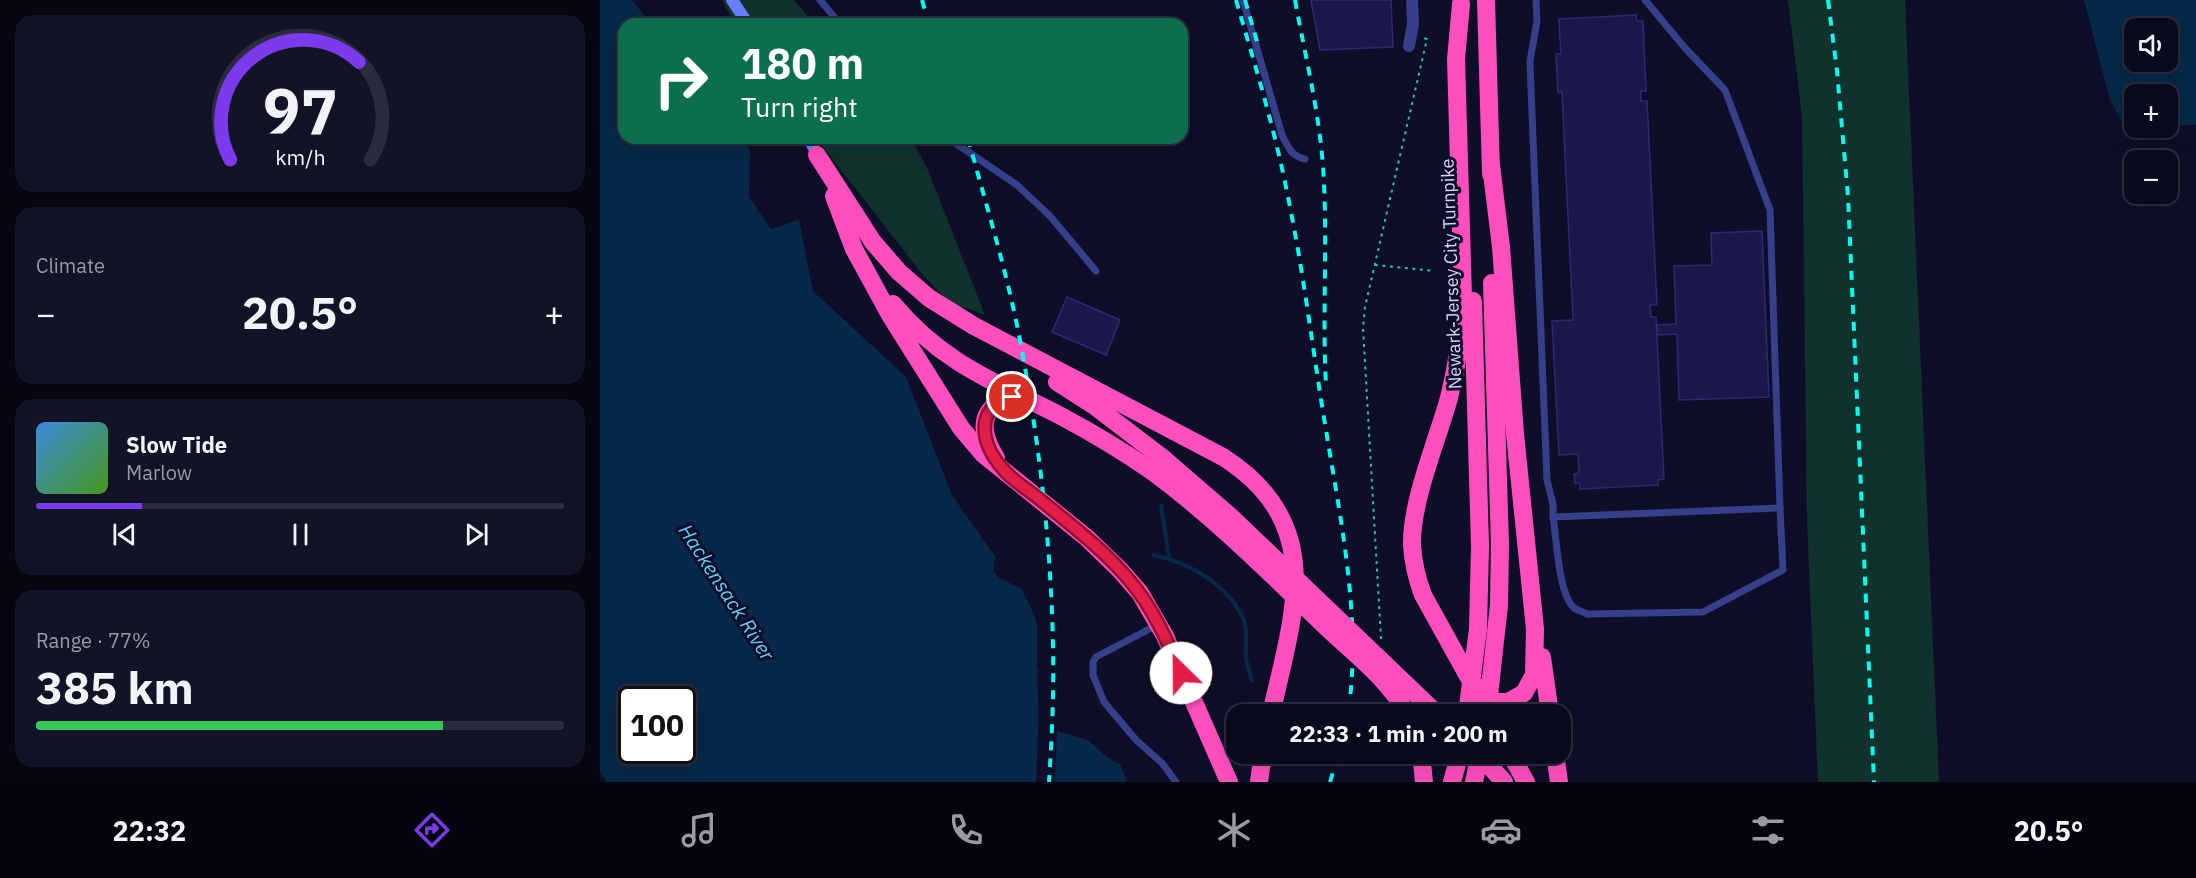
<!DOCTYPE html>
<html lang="en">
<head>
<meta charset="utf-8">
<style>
  body { margin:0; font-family:"IBM Plex Sans",sans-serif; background:#131327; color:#f1f3f6; height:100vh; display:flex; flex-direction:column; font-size:22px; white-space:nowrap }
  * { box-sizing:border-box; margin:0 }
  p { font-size:20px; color:#999aa4 }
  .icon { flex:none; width:33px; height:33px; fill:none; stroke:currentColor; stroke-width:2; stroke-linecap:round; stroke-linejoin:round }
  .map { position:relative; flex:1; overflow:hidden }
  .drawer { display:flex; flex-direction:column; gap:15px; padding:15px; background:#060610; width:600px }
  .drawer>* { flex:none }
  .guide { position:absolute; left:18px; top:18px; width:570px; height:126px; border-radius:18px; box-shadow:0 6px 24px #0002,0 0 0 2px #2a2b3c; background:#0b6e4f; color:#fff; overflow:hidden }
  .buttons { position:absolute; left:1524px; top:18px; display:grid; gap:12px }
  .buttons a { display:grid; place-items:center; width:54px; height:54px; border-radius:12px; background:#0a0a1e; box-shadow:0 6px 24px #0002,0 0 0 2px #2a2b3c; font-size:30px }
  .speed { position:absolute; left:18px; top:686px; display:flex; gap:12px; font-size:30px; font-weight:700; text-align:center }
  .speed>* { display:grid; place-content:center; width:78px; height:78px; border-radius:50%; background:#0a0a1e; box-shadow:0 6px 24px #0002,0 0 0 2px #2a2b3c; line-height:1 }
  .speed .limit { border:3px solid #111; border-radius:9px; background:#fff; color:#111 }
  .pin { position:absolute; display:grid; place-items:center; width:51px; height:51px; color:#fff; margin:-26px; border:3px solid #fff; border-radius:50%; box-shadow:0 2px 6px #0007 }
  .me { position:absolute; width:66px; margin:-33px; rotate:337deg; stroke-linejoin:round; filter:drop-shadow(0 0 4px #0008) }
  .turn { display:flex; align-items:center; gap:21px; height:126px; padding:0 24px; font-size:27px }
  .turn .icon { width:78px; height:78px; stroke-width:2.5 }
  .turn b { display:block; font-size:42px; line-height:51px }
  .big { font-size:45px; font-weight:800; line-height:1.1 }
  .drawer .card { flex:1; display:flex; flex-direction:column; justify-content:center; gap:9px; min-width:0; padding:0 21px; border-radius:18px; background:#131327 }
  .drawer .dial { align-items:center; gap:0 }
  .dial svg { height:156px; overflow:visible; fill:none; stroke:#2a2b3c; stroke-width:7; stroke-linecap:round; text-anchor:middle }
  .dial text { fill:#f1f3f6; stroke:none }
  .song { display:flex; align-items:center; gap:18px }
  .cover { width:72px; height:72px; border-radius:9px; background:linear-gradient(135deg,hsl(210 70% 55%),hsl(100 70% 35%)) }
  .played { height:6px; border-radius:3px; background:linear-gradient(90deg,#7c3aed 20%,#2a2b3c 20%) }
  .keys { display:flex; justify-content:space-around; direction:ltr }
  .heat { display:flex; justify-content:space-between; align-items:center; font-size:33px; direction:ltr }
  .charge { height:9px; border-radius:4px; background:linear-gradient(90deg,#34c759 77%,#2a2b3c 0) }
  .trip { position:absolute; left:626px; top:704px; width:345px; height:60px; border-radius:18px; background:#0a0a1e; box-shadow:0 6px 24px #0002,0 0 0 2px #2a2b3c; font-weight:800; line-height:60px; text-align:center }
  .menu { display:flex; height:96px; justify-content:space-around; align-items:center; background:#04040c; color:#999aa4 }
  .menu .icon { width:42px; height:42px }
  .menu .active { color:#7c3aed }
  .menu b { font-size:27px; color:#f1f3f6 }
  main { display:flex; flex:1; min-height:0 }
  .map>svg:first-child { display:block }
</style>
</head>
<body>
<main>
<section class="drawer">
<div class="card dial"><svg viewBox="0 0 100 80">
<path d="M14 69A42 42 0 1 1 86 69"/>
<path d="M14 69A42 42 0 0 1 80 19" stroke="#7c3aed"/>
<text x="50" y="56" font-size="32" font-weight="700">97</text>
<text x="50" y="72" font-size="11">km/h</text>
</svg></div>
<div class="card"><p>Climate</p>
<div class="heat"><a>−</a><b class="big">20.5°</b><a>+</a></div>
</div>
<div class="card">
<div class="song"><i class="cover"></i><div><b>Slow Tide</b><p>Marlow</p></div></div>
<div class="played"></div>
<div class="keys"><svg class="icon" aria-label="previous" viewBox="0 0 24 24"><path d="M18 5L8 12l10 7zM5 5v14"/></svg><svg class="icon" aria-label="pause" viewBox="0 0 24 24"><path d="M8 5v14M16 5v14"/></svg><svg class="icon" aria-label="next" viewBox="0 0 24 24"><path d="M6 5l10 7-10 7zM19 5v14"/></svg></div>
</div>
<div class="card"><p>Range · 77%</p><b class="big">385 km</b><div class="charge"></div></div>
</section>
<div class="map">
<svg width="1596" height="782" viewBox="0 0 1596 782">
  <rect width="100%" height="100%" fill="#0e0e28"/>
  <g fill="#10322c">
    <polygon points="122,0 194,0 215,24 135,24"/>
    <polygon points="1188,0 1305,0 1339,782 1218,782 1207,520 1202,116"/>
    <polygon points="216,138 311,138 327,168 385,315 367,308 353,306 323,275"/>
  </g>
  <g fill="#072848" fill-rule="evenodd">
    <path d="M 0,0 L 32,0 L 51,24 L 24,24 L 24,138 L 141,138 L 150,150 L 149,197 L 171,229 L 199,220 L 213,291 L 306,377 L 352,495 L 396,558 L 394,562 L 393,572 L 401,579 L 422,589 L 435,617 L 437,625 L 437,666 L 439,672 L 437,675 L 439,718 L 460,732 L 488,740 L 508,758 L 520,764 L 527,782 L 7,782 L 0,772 ZM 32,699 L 82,699 L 82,750 L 32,750 Z"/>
    <path d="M 1484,0 L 1596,0 L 1596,125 L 1568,126 L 1568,94 L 1534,94 L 1534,121 L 1520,119 L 1510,100 ZM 1534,28 L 1568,28 L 1568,62 L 1534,62 Z"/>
  </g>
  <polygon fill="#0e0e28" points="440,682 441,716 457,727 455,782 436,782"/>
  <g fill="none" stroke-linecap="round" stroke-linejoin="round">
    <g stroke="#072848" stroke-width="4">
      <polyline points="561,505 569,558"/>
      <path d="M 553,555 C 588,562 630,585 644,621 C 648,632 645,647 646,658 C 647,666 650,673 652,681"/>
    </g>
  </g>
  <g fill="#1b184a" stroke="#2c2977" stroke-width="1.5">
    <polygon points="711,0 791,0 793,47 720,50"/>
    <polygon points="1036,15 1037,21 1043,21 1046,91 1041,91 1041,101 1047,101 1057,305 1050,305 1051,317 1056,317 1064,479 1058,480 1058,485 980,489 980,483 975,483 974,474 979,473 978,454 959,455 952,321 973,320 962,92 958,92 956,54 961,54 959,19"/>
    <polygon points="1162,231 1169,397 1079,400 1077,334 1057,335 1057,325 1076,324 1074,266 1112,265 1111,233"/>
    <polygon points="467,297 520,320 506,355 452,332"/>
  </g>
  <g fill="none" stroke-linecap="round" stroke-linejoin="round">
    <g stroke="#27c0a0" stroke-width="2" stroke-dasharray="3 4.5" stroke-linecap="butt">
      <polyline points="775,265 834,271"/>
      <polyline points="781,639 763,328 765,307 827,39 823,38"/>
      <polyline points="778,705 778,699"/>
    </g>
    <g stroke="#363f8a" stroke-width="7">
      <polyline points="220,0 240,24"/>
      <path d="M 643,0 L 682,135 C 688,147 691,156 705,159"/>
      <polyline points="936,0 937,21 930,61 931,89 947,480 953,504 953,517 1180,508 1170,210 1125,90 1085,48 1045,0"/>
      <polyline points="348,138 417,185 450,216 496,271"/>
      <path d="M 953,517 C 957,540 958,593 974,608 C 977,610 983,612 987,614 L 1103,612 L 1183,570 L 1180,508"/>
      <polyline points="557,625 496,657 493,662 493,675 504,702 536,740 562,763 576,782"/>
    </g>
    <polyline stroke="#363f8a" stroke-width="12" points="809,46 813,24 812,0"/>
    <g stroke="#6b7eff" stroke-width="12">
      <polyline points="132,0 148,24"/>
      <polyline points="209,138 217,155"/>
    </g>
    <g stroke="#ff4fbe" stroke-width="18">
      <polyline points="886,0 891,174"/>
      <path d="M 861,4 L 856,59 L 863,298 C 862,332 857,366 849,398 C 837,441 811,502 812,545 C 813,562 817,579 823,595 L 889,714"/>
      <path d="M 217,155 L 273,242 L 299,272 L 329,298 L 374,326 L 623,457 C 728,524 693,615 671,714"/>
      <polyline points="234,196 254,249 290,315 361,428 383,454 487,538 520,570 540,593 565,636 629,782"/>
      <polyline points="892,283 900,545"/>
      <polyline points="873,301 880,546"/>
      <path d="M 293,304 C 341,362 394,382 459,415 C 491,432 523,451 553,472"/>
      <polyline points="457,382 496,407 564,459"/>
      <path d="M 396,458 C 377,428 380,404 418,396"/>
      <polyline points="942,657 950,714"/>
      <polyline points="878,687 889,699 899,702 908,702 924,693 934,675 935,629 915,434 901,247 891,165"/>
      <polyline points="821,753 824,782"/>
      <polyline points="910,753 926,782"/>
      <polyline points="955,753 959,782"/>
      <polyline points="659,782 663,753"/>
      <polyline points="852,782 860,753"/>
      <polyline points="874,782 880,753"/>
    </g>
    <g stroke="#00fff2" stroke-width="4" stroke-dasharray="9 8" stroke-linecap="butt">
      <polyline points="322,0 329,24"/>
      <path d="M 636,0 C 655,65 675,130 688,197 C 704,274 713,353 726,430 C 741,523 762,620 748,714"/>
      <polyline points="645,0 658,45"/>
      <path d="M 695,0 C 705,55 719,111 723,166 C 728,239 722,312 726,385"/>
      <polyline points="1228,0 1237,71 1248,196 1274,782"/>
      <path d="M 368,138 C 386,205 407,272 420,340 C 439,441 451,543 453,646 C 454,691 452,737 449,782"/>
      <polyline points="730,782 739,753"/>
    </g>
    <g stroke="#ff4fbe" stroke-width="18">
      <polyline points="564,459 630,516 837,714"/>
      <path d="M 553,472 C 614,517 668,571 723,624 C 752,652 788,678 807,714"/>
      <polyline points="867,714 878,629 880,546"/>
      <polyline points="887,714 899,605 900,545"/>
      <polyline points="878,753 904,782"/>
    </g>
  </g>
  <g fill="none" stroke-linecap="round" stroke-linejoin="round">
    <g stroke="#92132f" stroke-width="15">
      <path id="route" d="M 412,397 C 373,408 381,444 403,469 C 412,480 427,489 438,498 C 470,524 504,550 530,581 C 553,608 567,640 581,673"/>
    </g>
    <use href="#route" stroke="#e11d48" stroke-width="10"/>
  </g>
  <g text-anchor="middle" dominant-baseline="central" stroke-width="6" stroke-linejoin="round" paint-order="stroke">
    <g font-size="18" fill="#d4d6ff" stroke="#0e0e28">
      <text transform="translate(851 274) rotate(-92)">Newark-Jersey City Turnpike</text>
    </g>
    <g font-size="20" font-style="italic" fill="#62ceff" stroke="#0e0e28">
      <text transform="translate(127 592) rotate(57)">Hackensack River</text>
    </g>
  </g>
</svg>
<div class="buttons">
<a><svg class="icon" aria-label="sound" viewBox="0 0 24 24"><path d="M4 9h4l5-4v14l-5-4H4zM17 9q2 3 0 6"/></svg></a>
<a>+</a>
<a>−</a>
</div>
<div class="speed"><div class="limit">100</div></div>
<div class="pin" style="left:412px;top:397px;background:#d93025"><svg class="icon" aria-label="arrive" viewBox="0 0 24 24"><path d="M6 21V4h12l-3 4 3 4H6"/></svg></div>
<svg class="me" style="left:581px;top:673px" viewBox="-20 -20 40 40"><circle r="19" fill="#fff"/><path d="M0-13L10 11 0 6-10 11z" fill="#e11d48"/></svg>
<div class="trip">22:33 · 1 min · 200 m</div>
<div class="guide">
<div class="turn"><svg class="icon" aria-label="right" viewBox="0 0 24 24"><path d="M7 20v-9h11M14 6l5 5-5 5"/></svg><div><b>180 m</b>Turn right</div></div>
</div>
</div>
</main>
<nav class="menu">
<b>22:32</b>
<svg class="icon active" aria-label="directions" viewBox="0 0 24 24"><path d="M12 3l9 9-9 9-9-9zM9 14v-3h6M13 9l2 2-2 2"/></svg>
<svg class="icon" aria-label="music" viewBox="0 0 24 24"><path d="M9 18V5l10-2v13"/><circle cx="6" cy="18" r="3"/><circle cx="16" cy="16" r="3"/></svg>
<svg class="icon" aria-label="phone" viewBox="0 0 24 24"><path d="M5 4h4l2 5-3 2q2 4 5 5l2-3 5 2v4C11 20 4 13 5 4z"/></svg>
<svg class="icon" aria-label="climate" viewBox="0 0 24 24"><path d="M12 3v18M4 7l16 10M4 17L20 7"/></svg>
<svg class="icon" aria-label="car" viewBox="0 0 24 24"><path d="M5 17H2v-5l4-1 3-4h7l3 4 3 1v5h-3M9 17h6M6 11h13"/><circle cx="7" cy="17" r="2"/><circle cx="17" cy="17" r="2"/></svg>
<svg class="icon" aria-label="filters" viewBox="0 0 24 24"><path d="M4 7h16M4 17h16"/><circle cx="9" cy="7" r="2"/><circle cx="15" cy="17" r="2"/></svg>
<b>20.5°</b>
</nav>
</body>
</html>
